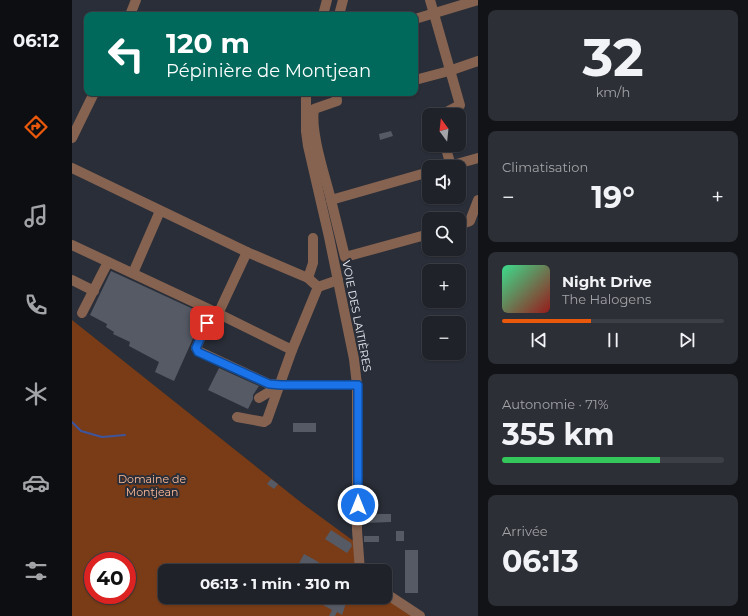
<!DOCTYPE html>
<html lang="fr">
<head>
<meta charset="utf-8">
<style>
  body { margin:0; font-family:Montserrat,sans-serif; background:#2d2f36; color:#f1f3f6; height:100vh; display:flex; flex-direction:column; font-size:15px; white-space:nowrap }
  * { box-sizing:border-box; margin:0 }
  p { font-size:13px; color:#a2a4a8 }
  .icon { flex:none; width:22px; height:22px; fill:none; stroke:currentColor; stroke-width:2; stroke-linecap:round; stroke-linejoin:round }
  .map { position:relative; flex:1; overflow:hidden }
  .side { display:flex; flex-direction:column; gap:10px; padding:10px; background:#121317; width:270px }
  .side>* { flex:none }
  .guide { position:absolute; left:12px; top:12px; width:334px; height:84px; border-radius:8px; box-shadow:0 1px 3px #0004,0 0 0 1px #3d3f47; background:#00695c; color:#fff; overflow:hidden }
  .needle { width:26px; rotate:345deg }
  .controls { position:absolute; left:350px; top:108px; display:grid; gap:8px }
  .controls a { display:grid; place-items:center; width:44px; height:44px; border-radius:8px; background:#20222a; box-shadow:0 1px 3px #0004,0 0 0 1px #3d3f47; font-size:20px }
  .speed { position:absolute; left:12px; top:552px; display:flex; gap:8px; font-size:20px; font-weight:700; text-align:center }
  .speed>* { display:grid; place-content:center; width:52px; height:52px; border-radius:50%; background:#20222a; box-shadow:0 1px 3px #0004,0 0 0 1px #3d3f47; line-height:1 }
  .speed .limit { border:6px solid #d22; background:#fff; color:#111 }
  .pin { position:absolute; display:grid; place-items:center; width:34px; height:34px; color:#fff; margin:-17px; border-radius:8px; box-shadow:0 2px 6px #0006 }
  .me { position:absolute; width:44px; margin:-22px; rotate:0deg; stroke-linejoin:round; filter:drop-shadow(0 0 3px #0008) }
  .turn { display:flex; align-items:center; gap:14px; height:84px; padding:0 16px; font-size:18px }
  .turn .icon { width:52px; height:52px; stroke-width:2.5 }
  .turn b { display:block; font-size:28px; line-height:34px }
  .big { font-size:30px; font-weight:700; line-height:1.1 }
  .side .card { flex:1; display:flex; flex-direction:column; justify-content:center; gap:6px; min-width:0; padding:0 14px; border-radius:8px; background:#2d2f36 }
  .side .dial { align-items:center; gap:0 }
  .dial b { font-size:52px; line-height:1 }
  .song { display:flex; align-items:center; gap:12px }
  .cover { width:48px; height:48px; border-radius:6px; background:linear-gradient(135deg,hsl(150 70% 55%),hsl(0 70% 35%)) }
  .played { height:4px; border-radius:2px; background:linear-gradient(90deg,#ea580c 40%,#3d3f47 40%) }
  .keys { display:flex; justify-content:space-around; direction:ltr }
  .heat { display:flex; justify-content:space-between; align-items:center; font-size:22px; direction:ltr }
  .charge { height:6px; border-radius:3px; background:linear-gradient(90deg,#34c759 71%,#3d3f47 0) }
  .trip { position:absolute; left:86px; top:564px; width:234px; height:40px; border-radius:8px; background:#20222a; box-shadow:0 1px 3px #0004,0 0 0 1px #3d3f47; font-weight:700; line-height:40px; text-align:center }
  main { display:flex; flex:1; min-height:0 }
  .dock { display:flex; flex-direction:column; width:72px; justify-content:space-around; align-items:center; background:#0d0e11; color:#a2a4a8 }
  .dock .icon { width:28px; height:28px }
  .dock .active { color:#ea580c }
  .dock b { font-size:18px; color:#f1f3f6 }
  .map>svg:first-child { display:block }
</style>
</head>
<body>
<main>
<nav class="dock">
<b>06:12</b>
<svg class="icon active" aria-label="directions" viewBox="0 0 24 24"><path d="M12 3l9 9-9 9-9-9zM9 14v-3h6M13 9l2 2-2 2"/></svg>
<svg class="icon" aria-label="music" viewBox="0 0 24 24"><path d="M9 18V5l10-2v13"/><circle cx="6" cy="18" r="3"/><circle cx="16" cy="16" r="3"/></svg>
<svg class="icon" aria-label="phone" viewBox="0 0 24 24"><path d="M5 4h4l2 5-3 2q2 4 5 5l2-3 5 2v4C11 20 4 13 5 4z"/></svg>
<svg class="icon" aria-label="climate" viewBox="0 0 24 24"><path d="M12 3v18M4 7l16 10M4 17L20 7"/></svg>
<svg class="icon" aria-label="car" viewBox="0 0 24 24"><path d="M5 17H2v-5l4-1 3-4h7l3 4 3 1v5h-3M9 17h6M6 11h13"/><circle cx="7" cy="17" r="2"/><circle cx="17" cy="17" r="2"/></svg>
<svg class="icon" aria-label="filters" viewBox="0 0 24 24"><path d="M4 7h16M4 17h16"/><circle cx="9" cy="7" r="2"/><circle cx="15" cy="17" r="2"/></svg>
</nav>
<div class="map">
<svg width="406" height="616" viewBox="0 0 406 616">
  <rect width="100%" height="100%" fill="#2a2e38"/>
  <path fill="#793c17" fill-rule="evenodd" d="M 0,320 L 231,504 L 283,542 L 285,571 L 93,571 L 93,597 L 313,597 L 347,616 L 0,616 ZM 21,561 L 55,561 L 55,595 L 21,595 Z"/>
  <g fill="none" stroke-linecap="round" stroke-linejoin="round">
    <polyline stroke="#3d559d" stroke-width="2" points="0,422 9,431 30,437 53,435"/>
  </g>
  <g fill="#555a65">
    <polygon points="319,131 321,136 308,140 307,134"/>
    <polygon points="39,271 132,314 102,381 83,372 87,362 57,346 58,342 41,334 42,332 34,327 35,324 18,315"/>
    <polygon points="147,368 187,386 181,395 181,399 176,409 136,390"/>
    <rect x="221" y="423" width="23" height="9"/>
    <polygon points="199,479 206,484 202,489 195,484"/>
    <polygon points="303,514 319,514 319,522 292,523 292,516 303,516"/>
    <polygon points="259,530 279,543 280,546 275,553 253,539"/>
    <rect x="324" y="531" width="8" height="10"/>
    <rect x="292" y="536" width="15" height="6"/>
    <rect x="333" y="550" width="13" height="43"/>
    <polygon points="232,554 243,560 260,571 244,571 239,568 238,570 234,568 233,571 223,571"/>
    <polygon points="237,597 254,597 267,604 269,597 276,597 270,615 265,612 263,616 257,616 260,610"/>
  </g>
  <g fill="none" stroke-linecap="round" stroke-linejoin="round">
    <g stroke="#866350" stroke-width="10">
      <polyline points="358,0 388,105 369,115"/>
      <polyline points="58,15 64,0"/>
      <polyline points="251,15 255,0"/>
      <polyline points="267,15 271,0"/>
      <polyline points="343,19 406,0"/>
      <polyline points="343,80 377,71 406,61"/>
      <polyline points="234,93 234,131 236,146 257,237 282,359 285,385 285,530 288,571"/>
      <path d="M 264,93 L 265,101 L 242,109 C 238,132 253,176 259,200 L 357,172"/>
      <polyline points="0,138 22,93"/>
      <polyline points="373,145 379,166"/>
      <polyline points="374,167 406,158"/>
      <polyline points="0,168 175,252 236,278 246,287"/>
      <polyline points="259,200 273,257 357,234"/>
      <polyline points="387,225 398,221 406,200"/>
      <polyline points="0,245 141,311 220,350 246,287 266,280"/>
      <polyline points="61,273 88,211"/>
      <polyline points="236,278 241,263 241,238"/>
      <polyline points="0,280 22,291"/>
      <polyline points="141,311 124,348 126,351 197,384 209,385 285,385"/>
      <polyline points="10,313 36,262"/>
      <polyline points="146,314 175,252"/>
      <polyline points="187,398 209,385"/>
      <polyline points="165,417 192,422 195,420 220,350"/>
      <polyline points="313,593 348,616"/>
    </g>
  </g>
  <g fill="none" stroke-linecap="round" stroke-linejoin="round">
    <g stroke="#114b97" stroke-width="10">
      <polyline id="route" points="135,323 124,348 126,352 197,384 209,385 286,385 286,505"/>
    </g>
    <use href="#route" stroke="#1a73e8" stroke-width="7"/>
  </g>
  <g text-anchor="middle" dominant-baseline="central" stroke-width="4" stroke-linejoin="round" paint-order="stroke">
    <g font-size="11" fill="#ebeef5" stroke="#2a2e38">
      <text transform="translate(285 316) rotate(79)">VOIE DES LAITIÈRES</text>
    </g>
    <g font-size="11" fill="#fcba97" stroke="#2a2e38">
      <text x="80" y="479">Domaine de<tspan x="80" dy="13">Montjean</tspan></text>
    </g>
  </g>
</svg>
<div class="controls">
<a><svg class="needle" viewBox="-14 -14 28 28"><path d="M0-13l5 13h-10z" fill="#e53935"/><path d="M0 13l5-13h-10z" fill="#a2a4a8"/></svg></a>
<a><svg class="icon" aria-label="sound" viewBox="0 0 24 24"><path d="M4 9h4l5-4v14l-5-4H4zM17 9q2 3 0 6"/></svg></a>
<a><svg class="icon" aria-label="search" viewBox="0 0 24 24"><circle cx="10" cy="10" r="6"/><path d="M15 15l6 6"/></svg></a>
<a>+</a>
<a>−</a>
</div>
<div class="speed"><div class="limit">40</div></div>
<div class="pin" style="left:135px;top:323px;background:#d93025"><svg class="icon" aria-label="arrive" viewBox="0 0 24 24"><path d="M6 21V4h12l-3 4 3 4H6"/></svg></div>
<svg class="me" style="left:286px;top:505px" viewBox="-20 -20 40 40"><circle r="17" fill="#1a73e8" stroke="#fff" stroke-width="3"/><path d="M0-11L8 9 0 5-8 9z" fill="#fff"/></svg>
<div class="trip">06:13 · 1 min · 310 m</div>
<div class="guide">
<div class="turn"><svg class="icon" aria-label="left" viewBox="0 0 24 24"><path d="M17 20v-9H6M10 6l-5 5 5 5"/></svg><div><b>120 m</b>Pépinière de Montjean</div></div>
</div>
</div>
<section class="side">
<div class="card dial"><b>32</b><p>km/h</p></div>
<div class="card"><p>Climatisation</p>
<div class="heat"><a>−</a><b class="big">19°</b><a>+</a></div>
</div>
<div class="card">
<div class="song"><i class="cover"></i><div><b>Night Drive</b><p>The Halogens</p></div></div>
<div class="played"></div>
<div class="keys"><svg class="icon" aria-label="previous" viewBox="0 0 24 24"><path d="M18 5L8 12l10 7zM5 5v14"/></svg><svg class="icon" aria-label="pause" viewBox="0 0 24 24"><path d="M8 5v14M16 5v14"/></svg><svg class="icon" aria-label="next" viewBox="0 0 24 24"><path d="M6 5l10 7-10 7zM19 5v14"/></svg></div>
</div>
<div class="card"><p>Autonomie · 71%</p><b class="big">355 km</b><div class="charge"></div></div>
<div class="card"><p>Arrivée</p><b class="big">06:13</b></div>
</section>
</main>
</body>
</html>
